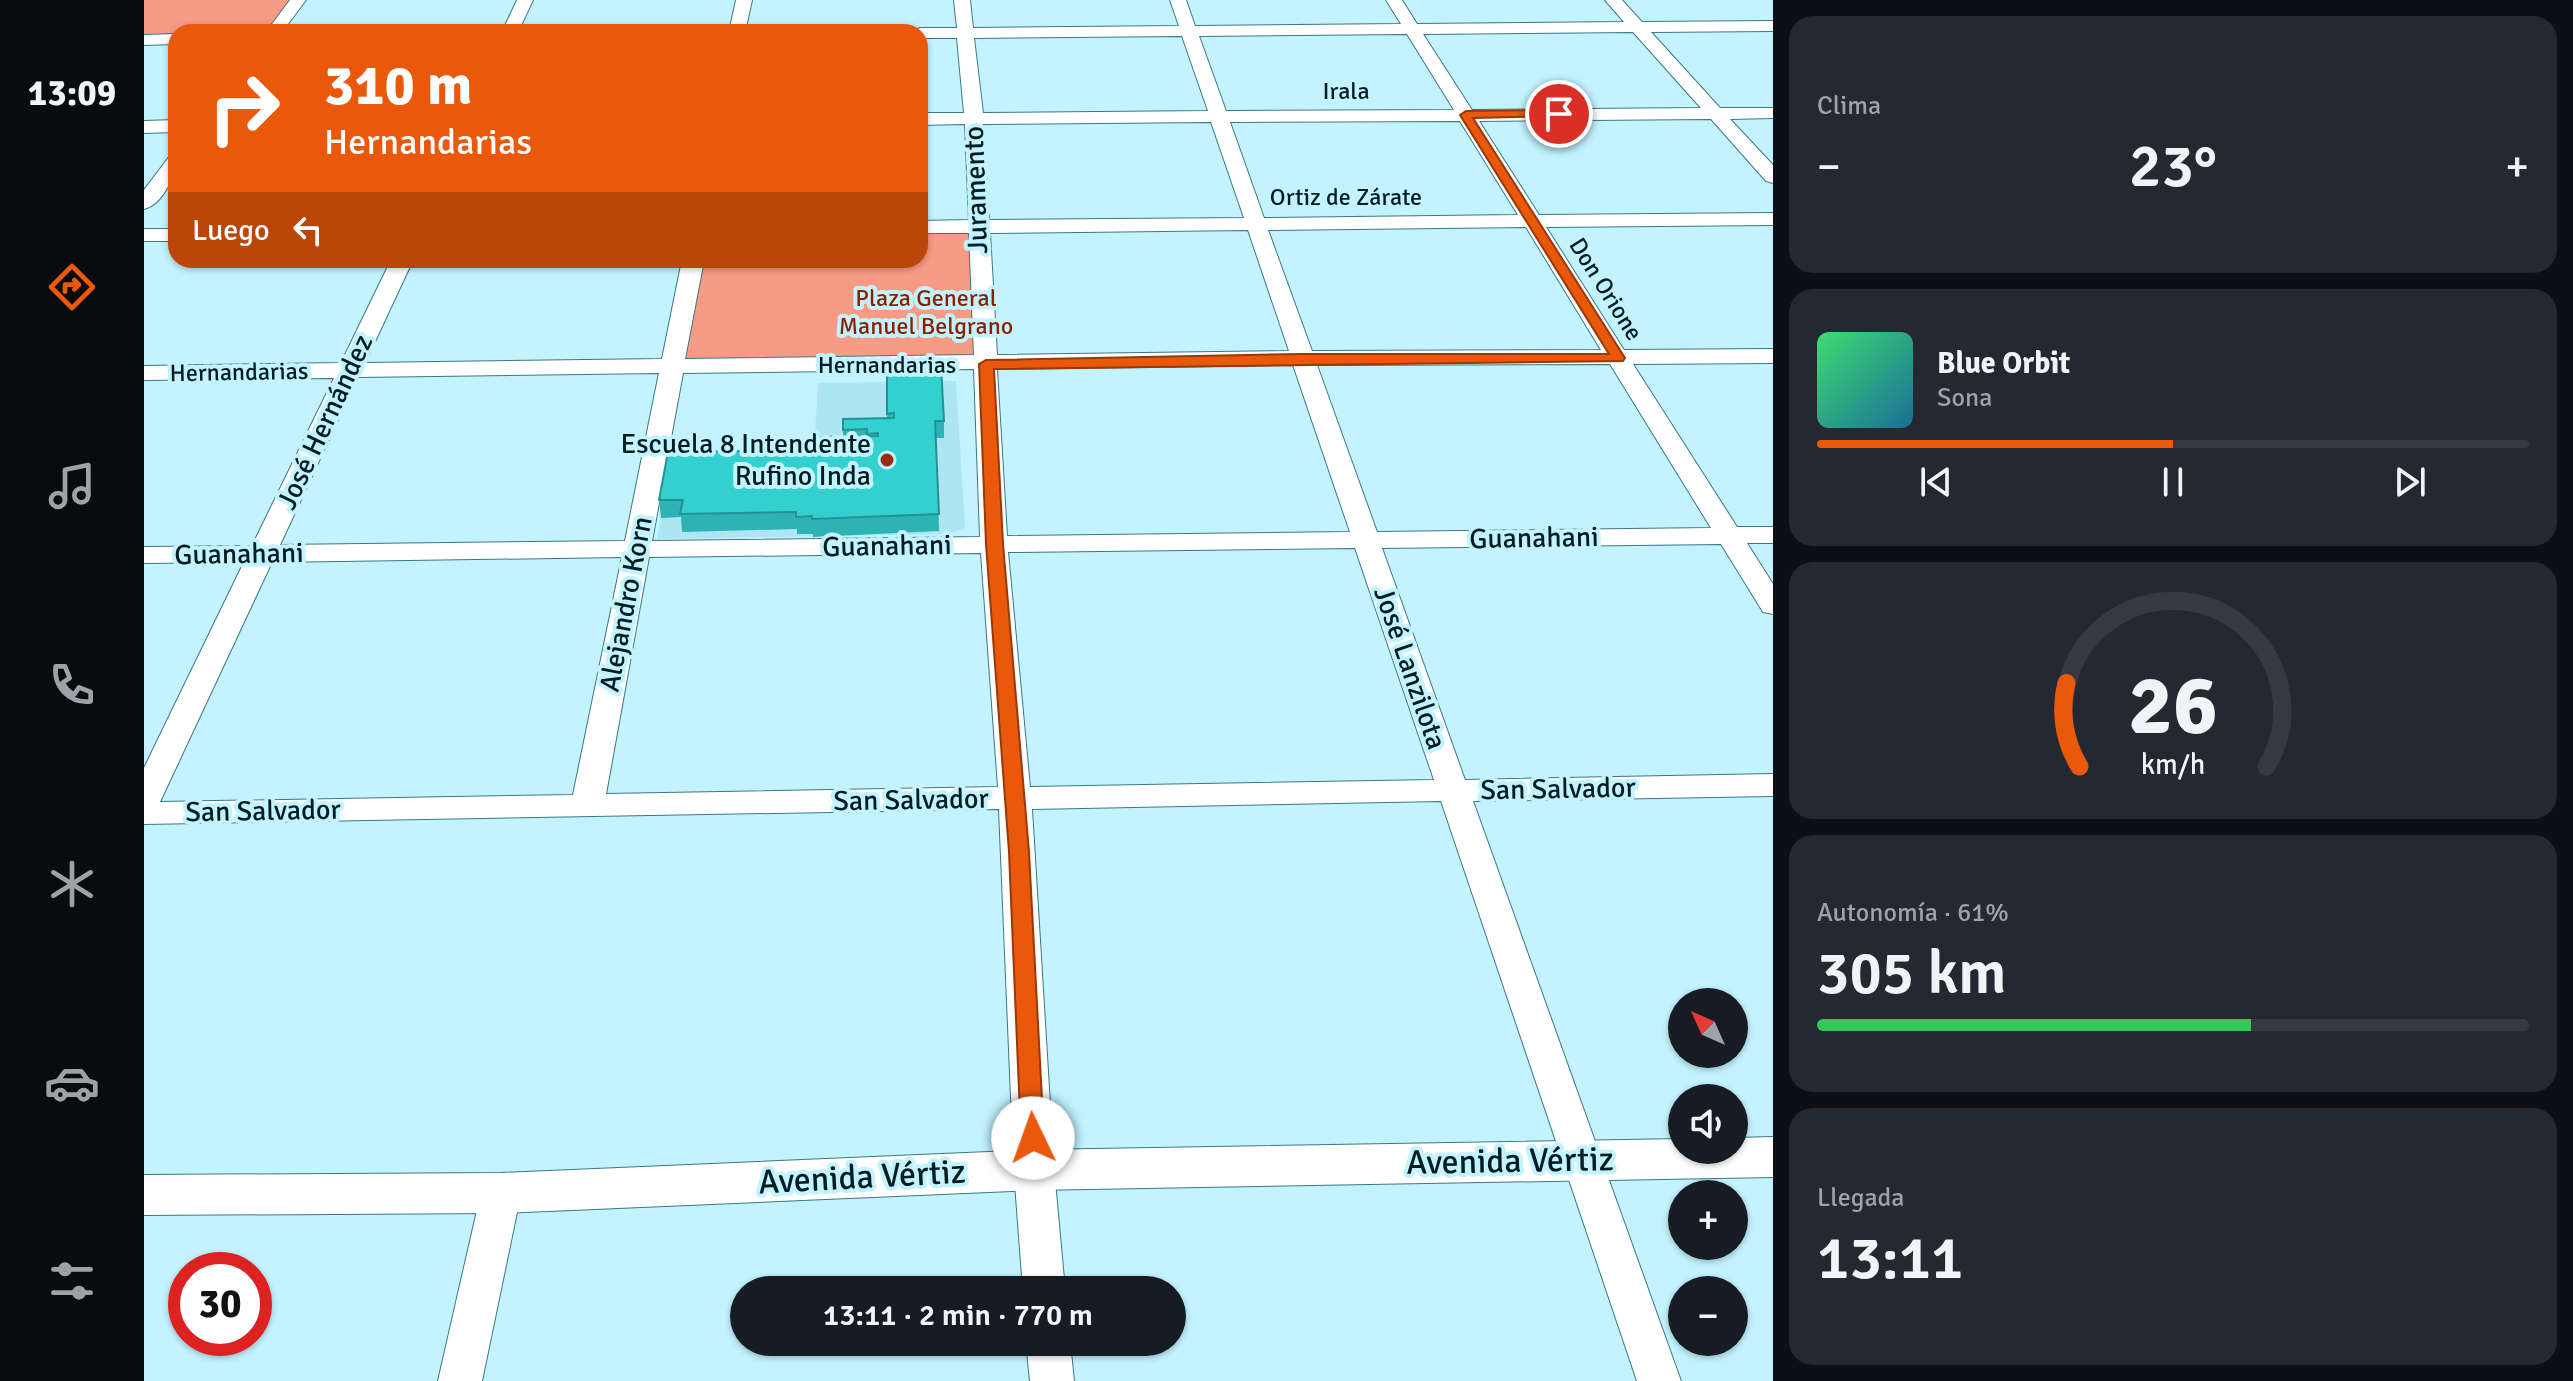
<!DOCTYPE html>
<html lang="es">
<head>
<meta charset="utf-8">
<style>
  body { margin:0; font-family:Signika,sans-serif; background:#242831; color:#f1f3f6; height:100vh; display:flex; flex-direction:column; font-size:30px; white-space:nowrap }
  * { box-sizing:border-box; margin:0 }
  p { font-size:26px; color:#9ea1a6 }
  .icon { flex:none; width:44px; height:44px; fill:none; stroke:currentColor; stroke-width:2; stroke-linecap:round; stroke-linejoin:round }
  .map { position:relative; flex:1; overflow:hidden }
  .details { display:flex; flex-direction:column; gap:16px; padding:16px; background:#0d0f14; width:800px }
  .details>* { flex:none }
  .hud { position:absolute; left:24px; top:24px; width:760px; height:244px; border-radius:24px; box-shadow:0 2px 6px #0004; background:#ea580c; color:#fff; overflow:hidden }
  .needle { width:52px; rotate:315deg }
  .controls { position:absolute; left:1524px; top:988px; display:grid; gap:16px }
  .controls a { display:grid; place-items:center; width:80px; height:80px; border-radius:50%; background:#171b24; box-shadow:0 2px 6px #0004; font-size:40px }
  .speed { position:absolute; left:24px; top:1252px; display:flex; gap:16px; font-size:40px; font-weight:700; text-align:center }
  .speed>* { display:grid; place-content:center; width:104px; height:104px; border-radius:50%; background:#171b24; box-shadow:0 2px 6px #0004; line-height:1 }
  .speed .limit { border:12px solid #d22; background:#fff; color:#111 }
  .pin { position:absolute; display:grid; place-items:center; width:68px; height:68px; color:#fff; margin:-34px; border:4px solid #fff; border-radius:50%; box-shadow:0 2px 8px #0007 }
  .me { position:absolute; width:88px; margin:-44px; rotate:357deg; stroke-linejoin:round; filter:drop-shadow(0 0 6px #0008) }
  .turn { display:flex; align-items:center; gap:28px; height:168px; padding:0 24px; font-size:36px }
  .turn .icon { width:104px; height:104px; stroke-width:2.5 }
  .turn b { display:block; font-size:56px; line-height:68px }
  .then { display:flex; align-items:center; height:76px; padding:0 24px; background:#0003; gap:16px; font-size:30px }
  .big { font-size:60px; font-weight:600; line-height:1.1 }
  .details .tile { flex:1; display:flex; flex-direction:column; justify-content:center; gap:12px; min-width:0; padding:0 28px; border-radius:24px; background:#242831 }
  .details .dial { align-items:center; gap:0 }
  .dial svg { height:208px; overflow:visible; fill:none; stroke:#363941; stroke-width:7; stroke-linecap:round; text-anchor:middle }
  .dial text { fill:#f1f3f6; stroke:none }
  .song { display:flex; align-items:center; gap:24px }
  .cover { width:96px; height:96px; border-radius:12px; background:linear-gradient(135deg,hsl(140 70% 55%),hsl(200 70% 35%)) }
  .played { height:8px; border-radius:4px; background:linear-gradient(90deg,#ea580c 50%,#363941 50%) }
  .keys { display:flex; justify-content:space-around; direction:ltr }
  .heat { display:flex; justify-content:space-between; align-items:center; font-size:44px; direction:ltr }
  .charge { height:12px; border-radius:6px; background:linear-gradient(90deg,#34c759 61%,#363941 0) }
  .trip { position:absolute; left:586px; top:1276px; width:456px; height:80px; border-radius:40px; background:#171b24; box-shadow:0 2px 6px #0004; font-weight:600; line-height:80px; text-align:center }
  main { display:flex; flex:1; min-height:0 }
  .tab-bar { display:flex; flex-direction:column; width:144px; justify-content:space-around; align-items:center; background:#090b0e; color:#9ea1a6 }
  .tab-bar .icon { width:56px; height:56px }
  .tab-bar .current { color:#ea580c }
  .tab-bar b { font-size:36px; color:#f1f3f6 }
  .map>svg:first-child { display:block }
</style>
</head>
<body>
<main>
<nav class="tab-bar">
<b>13:09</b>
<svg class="icon current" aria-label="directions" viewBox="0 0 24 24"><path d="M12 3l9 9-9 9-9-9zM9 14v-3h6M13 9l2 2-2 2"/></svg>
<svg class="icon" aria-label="music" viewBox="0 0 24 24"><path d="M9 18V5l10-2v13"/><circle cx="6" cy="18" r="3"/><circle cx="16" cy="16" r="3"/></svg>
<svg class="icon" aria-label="phone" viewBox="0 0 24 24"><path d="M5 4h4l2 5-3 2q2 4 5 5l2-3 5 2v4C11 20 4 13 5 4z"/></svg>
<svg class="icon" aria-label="climate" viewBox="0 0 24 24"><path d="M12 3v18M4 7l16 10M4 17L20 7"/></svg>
<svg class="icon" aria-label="car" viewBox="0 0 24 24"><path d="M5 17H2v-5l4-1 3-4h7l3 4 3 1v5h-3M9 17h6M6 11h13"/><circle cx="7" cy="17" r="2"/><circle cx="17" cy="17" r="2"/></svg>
<svg class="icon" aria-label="filters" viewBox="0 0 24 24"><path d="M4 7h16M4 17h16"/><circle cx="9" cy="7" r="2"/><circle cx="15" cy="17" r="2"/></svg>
</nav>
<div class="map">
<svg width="1629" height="1381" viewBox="0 0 1629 1381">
  <rect width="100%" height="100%" fill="#c2f3ff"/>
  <polygon fill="#aee5f2" points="812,381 821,527 807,534 513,539 526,469 669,466 674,383"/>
  <g fill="#f79b84">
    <polygon points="0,0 147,0 122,32 0,36"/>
    <polygon points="776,227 833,227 842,364 529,366 549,260 776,260"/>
  </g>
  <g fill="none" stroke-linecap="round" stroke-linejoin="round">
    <g stroke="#3b7784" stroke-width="2">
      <g id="minor">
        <polygon points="146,0 162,0 138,32 122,32"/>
        <polygon points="373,0 389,0 374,32 358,32"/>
        <polygon points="592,0 608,0 601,32 585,32"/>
        <path d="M 810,0 L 826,0 L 829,28 L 1035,26 L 1026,0 L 1042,0 L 1051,26 L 1257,24 L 1242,0 L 1258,0 L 1273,24 L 1480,22 L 1461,0 L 1478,0 L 1498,22 L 1629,21 L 1629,31 L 1507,32 L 1576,108 L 1629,108 L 1629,118 L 1586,119 L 1629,165 L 1629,183 L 1622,181 L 1567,119 L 1335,121 L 1395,215 L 1629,213 L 1629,225 L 1402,227 L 1480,350 L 1629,349 L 1629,363 L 1489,364 L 1593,527 L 1629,527 L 1629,543 L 1603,543 L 1629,584 L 1629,614 L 1619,612 L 1577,544 L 1238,548 L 1321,780 L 1629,774 L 1629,796 L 1329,801 L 1537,1381 L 1493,1381 L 1297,801 L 888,809 L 910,1170 L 921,1290 L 879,1290 L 870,1170 L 855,809 L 0,824 L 0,768 L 100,562 L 0,563 L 0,547 L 108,546 L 190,378 L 0,380 L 0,366 L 197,363 L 247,260 L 269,260 L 221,363 L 518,359 L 538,260 L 560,260 L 541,359 L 830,355 L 825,233 L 776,233 L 776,221 L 825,220 L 821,124 L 776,125 L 776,113 L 820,113 L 813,38 L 776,38 L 776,32 L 768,32 L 776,28 L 813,28 ZM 1489,32 L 1557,108 L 1328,110 L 1279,34 ZM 1263,34 L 1310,110 L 1082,111 L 1055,36 ZM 1038,36 L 1064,111 L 839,113 L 830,38 ZM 1316,121 L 1374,215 L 1120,218 L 1086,122 ZM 1067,122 L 1100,218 L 845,220 L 839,124 ZM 1382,227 L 1457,350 L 1168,351 L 1124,230 ZM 1104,230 L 1145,351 L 853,355 L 846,233 ZM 1466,364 L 1567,528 L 1233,532 L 1173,365 ZM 1149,365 L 1206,532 L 863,536 L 853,369 ZM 830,369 L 836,537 L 508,541 L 539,373 ZM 515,373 L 481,541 L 136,545 L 214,377 ZM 1211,548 L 1290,780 L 886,787 L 864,552 ZM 837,553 L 854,787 L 462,794 L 505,557 ZM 478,557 L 429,795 L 16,802 L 128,562 Z"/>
        <polygon points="32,34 32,44 0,45 0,35"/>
        <polygon points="32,120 32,132 0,133 0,121"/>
        <path d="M 32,155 C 32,174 20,204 0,209 L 0,190 L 25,157 Z"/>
        <rect x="0" y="229" width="32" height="12"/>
        <polygon points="357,1176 371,1181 377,1193 338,1381 294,1381 337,1193 343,1181"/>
        <polygon points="882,1342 926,1342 930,1381 886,1381"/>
      </g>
    </g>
    <g stroke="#3b7784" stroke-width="2">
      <polygon id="tertiary" points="1629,1137 1629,1177 890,1190 357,1213 0,1215 0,1175 357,1173 890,1150 1538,1139 1538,1150 1590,1150 1590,1138"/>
    </g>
    <use href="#minor" fill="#fff" fill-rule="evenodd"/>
    <use href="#tertiary" fill="#fff" fill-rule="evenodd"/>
  </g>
  <polygon fill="#2db3b3" points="743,366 800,421 800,438 792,438 795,531 669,537 669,534 653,534 653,529 538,532 537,517 517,518 515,500 668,450 699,437 699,430 743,418"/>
  <polygon fill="#34d0d0" stroke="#249292" stroke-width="2" points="797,365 800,421 791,421 795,514 668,519 668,516 652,517 652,512 536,514 539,500 515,500 524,452 668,450 669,437 734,436 734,433 723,434 723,429 699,430 699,419 750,418 750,413 743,414 743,366"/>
  <polygon fill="#ea580c" stroke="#983908" stroke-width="2" points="1415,110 1419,116 1329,118 1481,358 1479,361 850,369 859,544 885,852 900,1138 897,1145 889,1148 880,1145 877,1138 865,852 842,544 835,364 842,360 1158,354 1465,354 1316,115 1322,111"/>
  <circle fill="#952d13" stroke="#c2f3ff" stroke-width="3" cx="743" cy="460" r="8"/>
  <g text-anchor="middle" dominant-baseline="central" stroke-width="8" stroke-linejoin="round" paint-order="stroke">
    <g font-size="24" fill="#041d22" stroke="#c2f3ff">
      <text x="1202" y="91">Irala</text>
      <text x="1202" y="197">Ortiz de Zárate</text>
      <text transform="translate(1462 289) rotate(58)">Don Orione</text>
      <text x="743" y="365">Hernandarias</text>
      <text transform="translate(95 372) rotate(-1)">Hernandarias</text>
    </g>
    <g font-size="24" fill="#8b1f00" stroke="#c2f3ff">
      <text x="782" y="298">Plaza General<tspan x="782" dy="28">Manuel Belgrano</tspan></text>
    </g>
    <g font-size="28" fill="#041d22" stroke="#c2f3ff">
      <text transform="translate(832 190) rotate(-92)">Juramento</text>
      <text transform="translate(181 422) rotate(-65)">José Hernández</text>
      <text transform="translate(1390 538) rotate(-1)">Guanahani</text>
      <text transform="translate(743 546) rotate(-1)">Guanahani</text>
      <text transform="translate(95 554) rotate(-1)">Guanahani</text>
      <text transform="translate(482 604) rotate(-79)">Alejandro Korn</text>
      <text transform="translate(1266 668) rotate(71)">José Lanzilota</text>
      <text transform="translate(1414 789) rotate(-1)">San Salvador</text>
      <text transform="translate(767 800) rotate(-1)">San Salvador</text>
      <text transform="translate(119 811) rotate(-1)">San Salvador</text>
    </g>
    <g font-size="28" fill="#041d22" stroke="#c2f3ff" text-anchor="end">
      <text x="727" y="444">Escuela 8 Intendente<tspan x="727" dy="32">Rufino Inda</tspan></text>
    </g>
    <g font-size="34" fill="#041d22" stroke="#c2f3ff">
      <text transform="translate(1366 1161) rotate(-1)">Avenida Vértiz</text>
      <text transform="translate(718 1177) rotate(-3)">Avenida Vértiz</text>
    </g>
  </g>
</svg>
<div class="controls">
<a><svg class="needle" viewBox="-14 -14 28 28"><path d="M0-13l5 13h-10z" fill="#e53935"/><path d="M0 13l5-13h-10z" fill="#9ea1a6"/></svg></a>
<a><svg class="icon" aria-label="sound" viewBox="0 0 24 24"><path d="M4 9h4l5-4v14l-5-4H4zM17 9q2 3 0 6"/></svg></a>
<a>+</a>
<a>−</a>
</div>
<div class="speed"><div class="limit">30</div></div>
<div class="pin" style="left:1415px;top:114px;background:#d93025"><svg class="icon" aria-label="arrive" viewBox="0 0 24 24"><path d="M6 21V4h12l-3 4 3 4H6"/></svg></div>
<svg class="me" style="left:889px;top:1138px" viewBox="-20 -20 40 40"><circle r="19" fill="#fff"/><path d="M0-13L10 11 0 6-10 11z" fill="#ea580c"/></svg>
<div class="trip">13:11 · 2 min · 770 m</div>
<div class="hud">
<div class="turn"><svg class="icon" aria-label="right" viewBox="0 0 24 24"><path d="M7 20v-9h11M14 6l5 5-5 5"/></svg><div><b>310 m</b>Hernandarias</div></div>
<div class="then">Luego<svg class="icon" aria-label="left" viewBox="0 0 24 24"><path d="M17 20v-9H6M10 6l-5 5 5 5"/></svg></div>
</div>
</div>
<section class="details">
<div class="tile"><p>Clima</p>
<div class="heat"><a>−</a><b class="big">23°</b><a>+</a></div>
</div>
<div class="tile">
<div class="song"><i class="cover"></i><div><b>Blue Orbit</b><p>Sona</p></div></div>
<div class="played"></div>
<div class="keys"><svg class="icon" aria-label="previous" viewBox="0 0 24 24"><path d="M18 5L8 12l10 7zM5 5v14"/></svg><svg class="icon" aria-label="pause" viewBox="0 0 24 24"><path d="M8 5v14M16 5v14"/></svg><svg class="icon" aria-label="next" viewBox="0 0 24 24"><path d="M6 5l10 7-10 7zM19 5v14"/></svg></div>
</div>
<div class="tile dial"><svg viewBox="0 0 100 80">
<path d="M14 69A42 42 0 1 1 86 69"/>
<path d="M14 69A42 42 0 0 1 9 37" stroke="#ea580c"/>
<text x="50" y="56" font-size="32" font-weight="700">26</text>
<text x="50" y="72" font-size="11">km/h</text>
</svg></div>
<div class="tile"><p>Autonomía · 61%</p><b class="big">305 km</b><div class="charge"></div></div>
<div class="tile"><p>Llegada</p><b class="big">13:11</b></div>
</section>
</main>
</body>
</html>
